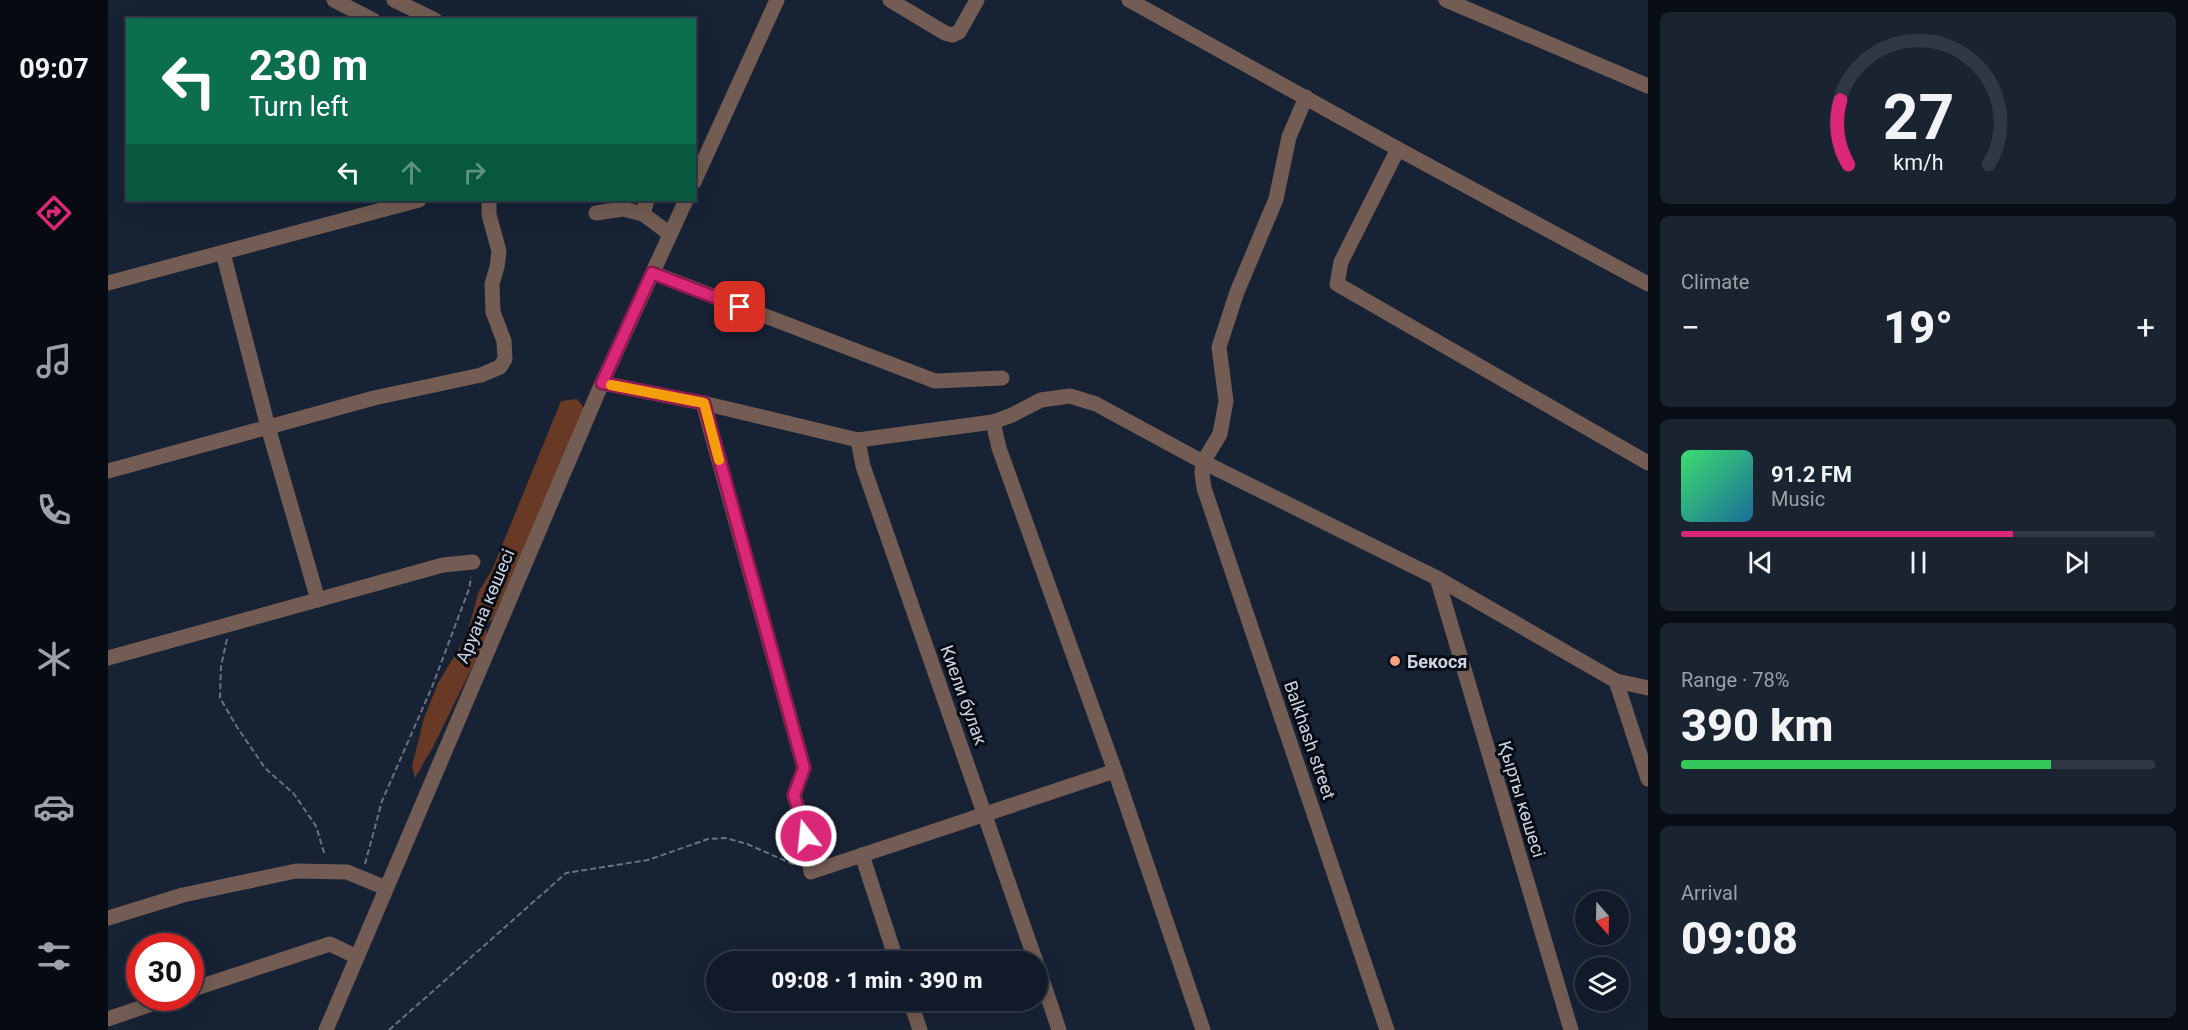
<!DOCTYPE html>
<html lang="en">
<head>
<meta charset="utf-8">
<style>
  body { margin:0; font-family:Roboto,sans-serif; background:#1a2330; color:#f1f3f6; height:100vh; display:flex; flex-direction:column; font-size:22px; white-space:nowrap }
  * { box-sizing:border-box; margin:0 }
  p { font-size:20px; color:#9ca1a8 }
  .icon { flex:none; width:33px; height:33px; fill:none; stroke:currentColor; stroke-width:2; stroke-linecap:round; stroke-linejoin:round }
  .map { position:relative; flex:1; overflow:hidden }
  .panel { display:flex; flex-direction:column; gap:12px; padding:12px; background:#090e16; width:540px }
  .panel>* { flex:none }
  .guide { position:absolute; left:18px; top:18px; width:570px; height:183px; border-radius:0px; box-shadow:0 6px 24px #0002,0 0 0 2px #303845; background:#0b6e4f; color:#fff; overflow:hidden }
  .needle { width:39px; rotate:160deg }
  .buttons { position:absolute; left:1467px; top:891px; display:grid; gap:12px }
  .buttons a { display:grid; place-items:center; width:54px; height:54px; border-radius:50%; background:#111a28; box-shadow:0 6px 24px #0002,0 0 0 2px #303845; font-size:30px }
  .speed { position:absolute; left:18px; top:933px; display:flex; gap:12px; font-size:30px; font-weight:700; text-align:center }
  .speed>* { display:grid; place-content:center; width:78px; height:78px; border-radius:50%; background:#111a28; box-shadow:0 6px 24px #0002,0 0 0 2px #303845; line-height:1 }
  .speed .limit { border:9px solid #d22; background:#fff; color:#111 }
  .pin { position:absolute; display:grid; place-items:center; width:51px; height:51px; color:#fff; margin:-26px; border-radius:12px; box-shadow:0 3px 9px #0006 }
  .me { position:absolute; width:66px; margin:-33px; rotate:344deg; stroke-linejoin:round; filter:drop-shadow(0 0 4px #0008) }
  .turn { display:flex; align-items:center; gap:21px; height:126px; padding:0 24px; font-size:27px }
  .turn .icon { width:78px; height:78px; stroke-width:2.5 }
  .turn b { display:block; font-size:42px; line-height:51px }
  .lanes { display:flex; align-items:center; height:57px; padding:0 24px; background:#0003; justify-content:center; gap:30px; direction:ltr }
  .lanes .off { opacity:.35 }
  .big { font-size:45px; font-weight:800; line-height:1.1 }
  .panel .card { flex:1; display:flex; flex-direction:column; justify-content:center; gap:9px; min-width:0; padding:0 21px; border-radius:9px; background:#1a2330 }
  .panel .dial { align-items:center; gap:0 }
  .dial svg { height:156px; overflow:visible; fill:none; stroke:#303845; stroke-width:7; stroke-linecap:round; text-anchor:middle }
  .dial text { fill:#f1f3f6; stroke:none }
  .song { display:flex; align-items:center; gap:18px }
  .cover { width:72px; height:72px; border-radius:9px; background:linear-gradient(135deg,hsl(140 70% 55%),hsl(200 70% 35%)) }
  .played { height:6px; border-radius:3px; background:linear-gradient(90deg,#db2777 70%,#303845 70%) }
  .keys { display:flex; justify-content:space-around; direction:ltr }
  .heat { display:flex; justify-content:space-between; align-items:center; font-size:33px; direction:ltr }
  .charge { height:9px; border-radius:4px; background:linear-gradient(90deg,#34c759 78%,#303845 0) }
  .trip { position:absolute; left:598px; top:951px; width:342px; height:60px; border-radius:30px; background:#111a28; box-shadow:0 6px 24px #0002,0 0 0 2px #303845; font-weight:800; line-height:60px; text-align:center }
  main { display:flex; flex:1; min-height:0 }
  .dock { display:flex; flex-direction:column; width:108px; justify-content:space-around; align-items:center; background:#070a10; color:#9ca1a8 }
  .dock .icon { width:42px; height:42px }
  .dock .current { color:#db2777 }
  .dock b { font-size:27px; color:#f1f3f6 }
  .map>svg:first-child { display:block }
</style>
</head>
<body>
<main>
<nav class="dock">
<b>09:07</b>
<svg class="icon current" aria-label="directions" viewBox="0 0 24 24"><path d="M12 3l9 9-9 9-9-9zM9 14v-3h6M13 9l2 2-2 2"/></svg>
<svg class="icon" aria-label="music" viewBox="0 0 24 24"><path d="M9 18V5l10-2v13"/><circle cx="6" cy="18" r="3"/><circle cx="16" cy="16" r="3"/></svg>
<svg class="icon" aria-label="phone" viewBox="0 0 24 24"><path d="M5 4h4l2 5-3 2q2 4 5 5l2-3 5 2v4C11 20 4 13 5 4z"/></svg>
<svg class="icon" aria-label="climate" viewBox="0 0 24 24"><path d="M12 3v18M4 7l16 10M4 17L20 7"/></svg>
<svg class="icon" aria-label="car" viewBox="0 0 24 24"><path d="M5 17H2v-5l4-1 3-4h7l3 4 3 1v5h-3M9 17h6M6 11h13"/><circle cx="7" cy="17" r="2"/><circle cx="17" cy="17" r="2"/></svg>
<svg class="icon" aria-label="filters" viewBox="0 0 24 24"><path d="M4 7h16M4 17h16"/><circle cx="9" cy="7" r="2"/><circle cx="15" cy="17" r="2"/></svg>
</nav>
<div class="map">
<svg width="1540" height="1030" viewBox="0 0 1540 1030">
  <rect width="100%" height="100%" fill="#172235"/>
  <polygon fill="#683a26" points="469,399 477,409 385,619 378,625 379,637 325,747 307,778 304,766 316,718 330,683 358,637 371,591 384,570 453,401"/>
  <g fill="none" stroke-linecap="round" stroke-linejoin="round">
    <g stroke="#697282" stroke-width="2" stroke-dasharray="6 3" stroke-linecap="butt">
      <polyline points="119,639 113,666 112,698 129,727 157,768 186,794 208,826 217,856"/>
      <polyline points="257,864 274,801 324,687 361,589 363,577"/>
      <polyline points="281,1030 458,873 540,860 600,839 618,838 639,844 687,865"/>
    </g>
    <g stroke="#725c53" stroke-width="15">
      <polyline points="226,0 265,20"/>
      <polyline points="286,0 327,20"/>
      <polyline points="782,0 837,33 844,35 851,32 869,0"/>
      <polyline points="1021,0 1290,149 1540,284"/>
      <polyline points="1338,0 1540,86"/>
      <polyline points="1198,97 1181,137 1168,199 1129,292 1111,347 1118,401 1112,434 1095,462 1094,474 1096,488 1279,1030"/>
      <polyline points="1290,149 1233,262 1229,284 1540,463"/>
      <polyline points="586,182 669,0"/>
      <polyline points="539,200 535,214 562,234"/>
      <polyline points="488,213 515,209 535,214"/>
      <polyline points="115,253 160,427 210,600"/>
      <polyline points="545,273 827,381 894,378"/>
      <polyline points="0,283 311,200"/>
      <polyline points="494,383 595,403 750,440 885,422 891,448 1007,771 1095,1030"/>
      <polyline points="595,403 696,768 686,795 698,836 703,872 1007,771"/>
      <polyline points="885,422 904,415 933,400 962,396 988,404 1095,462 1329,578 1508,681 1540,688"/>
      <polyline points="750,440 755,466 928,962"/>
      <polyline points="0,471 266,398 373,375 392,367 397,359 396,341 385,312 384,284 389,267 391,251 381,215 381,200"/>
      <polyline points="1329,578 1463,1030"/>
      <polyline points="0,658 335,565 365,562"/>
      <polyline points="1508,681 1540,779"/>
      <polyline points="754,855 789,962"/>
      <polyline points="0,918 75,895 188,871 239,872 278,888"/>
      <polyline points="930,967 951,1030"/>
      <polyline points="82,990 222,944 249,957"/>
      <polyline points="802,1000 812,1030"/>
      <polyline points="0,1019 61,998"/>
      <polyline points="218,1030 494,383 578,200"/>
    </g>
  </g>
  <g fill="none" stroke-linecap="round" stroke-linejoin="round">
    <g stroke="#8e194d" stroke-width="15">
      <polyline id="route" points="632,307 544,273 494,383 596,403 696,768 686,795 698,836"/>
    </g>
    <use href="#route" stroke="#db2777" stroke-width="10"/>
    <polyline stroke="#f59e0b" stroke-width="10" points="503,385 596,403 611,460"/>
  </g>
  <circle fill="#f2a17e" stroke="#070c14" stroke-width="2" cx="1287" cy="661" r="6"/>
  <g text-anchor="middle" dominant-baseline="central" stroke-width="6" stroke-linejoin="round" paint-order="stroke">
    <g font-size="18" fill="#cdd4e1" stroke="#070c14">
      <text transform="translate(377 606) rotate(-67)">Аруана көшесі</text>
      <text transform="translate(856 695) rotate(70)">Киели булак</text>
      <text transform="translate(1202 740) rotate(71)">Balkhash street</text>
      <text transform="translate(1414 799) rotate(73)">Қырты көшесі</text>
    </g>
    <g font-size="18" font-weight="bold" fill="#cdd4e1" stroke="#070c14" text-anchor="start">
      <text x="1299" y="661">Бекося</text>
    </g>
  </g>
</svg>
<div class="buttons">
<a><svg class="needle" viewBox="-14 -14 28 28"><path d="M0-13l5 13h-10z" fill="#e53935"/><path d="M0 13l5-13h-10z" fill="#9ca1a8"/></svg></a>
<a><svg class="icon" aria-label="layers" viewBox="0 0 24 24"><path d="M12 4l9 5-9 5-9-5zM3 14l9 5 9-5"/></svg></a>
</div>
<div class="speed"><div class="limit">30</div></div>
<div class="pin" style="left:632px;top:307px;background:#d93025"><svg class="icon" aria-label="arrive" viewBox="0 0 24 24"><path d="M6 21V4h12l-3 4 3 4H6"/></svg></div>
<svg class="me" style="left:698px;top:836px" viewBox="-20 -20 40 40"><circle r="17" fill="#db2777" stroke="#fff" stroke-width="3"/><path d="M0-11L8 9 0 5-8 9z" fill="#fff"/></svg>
<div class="trip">09:08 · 1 min · 390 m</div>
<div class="guide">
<div class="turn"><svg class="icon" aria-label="left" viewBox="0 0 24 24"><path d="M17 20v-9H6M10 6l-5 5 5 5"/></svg><div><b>230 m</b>Turn left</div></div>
<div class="lanes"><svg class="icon" aria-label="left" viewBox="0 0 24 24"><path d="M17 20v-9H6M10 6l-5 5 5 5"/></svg><svg class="icon off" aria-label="ahead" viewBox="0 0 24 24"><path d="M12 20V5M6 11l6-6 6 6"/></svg><svg class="icon off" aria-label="right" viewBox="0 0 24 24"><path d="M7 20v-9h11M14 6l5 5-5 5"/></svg></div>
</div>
</div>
<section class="panel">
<div class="card dial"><svg viewBox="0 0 100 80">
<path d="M14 69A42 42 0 1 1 86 69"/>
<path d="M14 69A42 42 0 0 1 10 36" stroke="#db2777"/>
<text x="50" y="56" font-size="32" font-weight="700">27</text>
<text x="50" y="72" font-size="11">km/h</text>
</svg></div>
<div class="card"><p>Climate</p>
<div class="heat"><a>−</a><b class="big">19°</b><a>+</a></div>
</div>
<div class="card">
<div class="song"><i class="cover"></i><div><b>91.2 FM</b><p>Music</p></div></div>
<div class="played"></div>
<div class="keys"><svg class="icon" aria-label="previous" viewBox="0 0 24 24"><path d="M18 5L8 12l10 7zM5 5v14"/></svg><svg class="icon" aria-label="pause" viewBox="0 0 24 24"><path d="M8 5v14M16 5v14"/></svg><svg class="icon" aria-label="next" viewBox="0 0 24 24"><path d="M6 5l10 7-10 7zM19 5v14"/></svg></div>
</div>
<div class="card"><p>Range · 78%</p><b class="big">390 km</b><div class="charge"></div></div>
<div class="card"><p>Arrival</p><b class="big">09:08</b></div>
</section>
</main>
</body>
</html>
